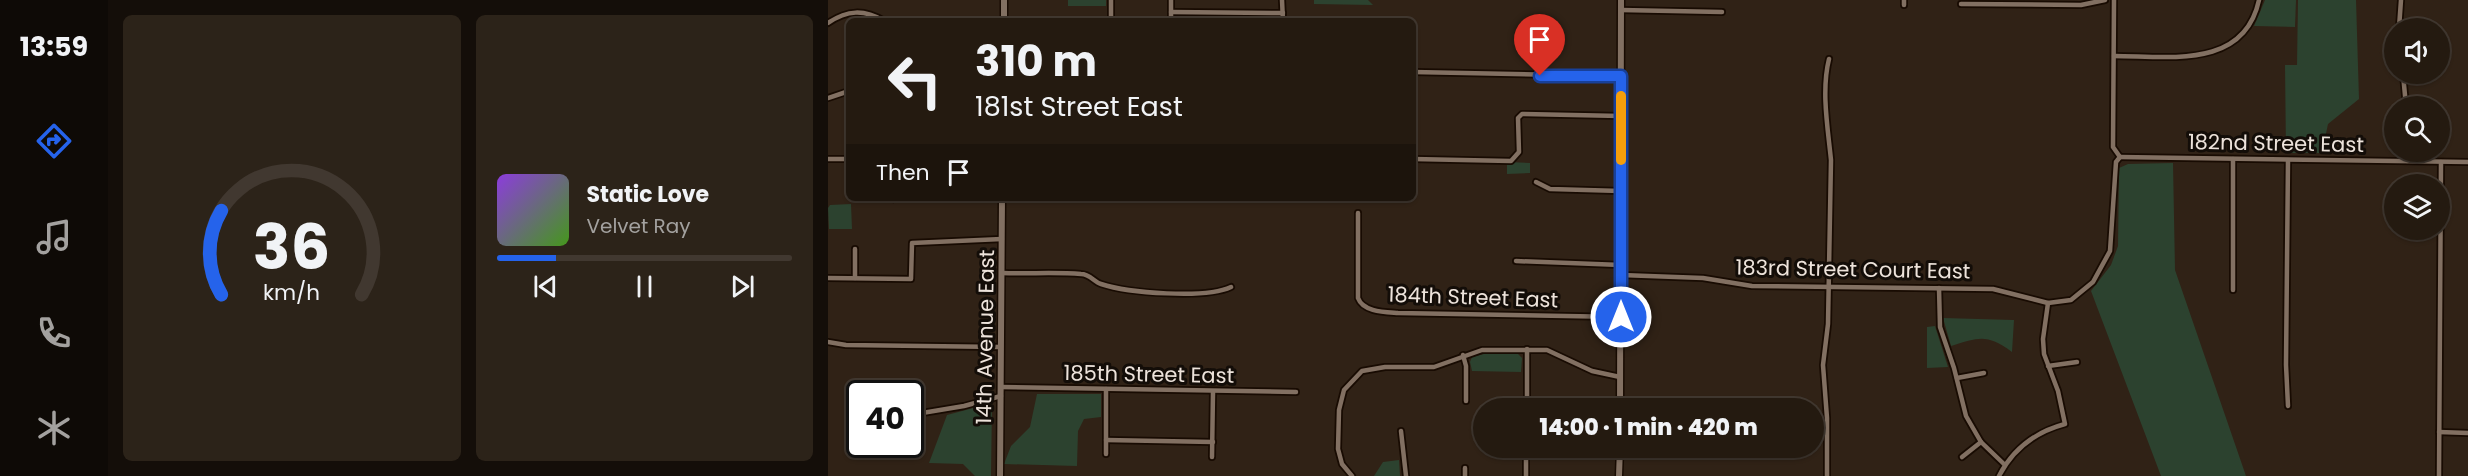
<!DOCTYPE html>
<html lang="en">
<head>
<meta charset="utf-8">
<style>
  body { margin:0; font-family:Poppins,sans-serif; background:#2c2319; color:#f1f3f6; height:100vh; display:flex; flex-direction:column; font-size:22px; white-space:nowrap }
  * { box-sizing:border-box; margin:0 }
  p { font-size:20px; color:#a3a19f }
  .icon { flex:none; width:33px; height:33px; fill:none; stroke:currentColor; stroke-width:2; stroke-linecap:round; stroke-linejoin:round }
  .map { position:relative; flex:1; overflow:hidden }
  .sheet { display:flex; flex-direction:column; gap:15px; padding:15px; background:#140e09; width:720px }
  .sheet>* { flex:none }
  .guide { position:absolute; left:18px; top:18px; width:570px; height:183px; border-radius:9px; box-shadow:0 2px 4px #0004,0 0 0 2px #413830; background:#241a10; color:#f1f3f6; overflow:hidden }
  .controls { position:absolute; left:1556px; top:18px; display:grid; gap:12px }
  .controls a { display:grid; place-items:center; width:66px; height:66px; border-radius:50%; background:#241a10; box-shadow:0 2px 4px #0004,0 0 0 2px #413830; font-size:30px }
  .speed { position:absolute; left:18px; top:380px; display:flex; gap:12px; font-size:30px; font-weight:700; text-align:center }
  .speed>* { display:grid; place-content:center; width:78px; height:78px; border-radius:50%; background:#241a10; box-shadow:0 2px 4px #0004,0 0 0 2px #413830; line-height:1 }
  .speed .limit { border:3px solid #111; border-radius:9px; background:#fff; color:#111 }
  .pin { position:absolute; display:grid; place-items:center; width:51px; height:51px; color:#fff; margin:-62px -26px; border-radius:50% 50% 50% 0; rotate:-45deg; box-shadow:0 0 6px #0007 }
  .pin .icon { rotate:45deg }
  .me { position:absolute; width:66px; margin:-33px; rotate:0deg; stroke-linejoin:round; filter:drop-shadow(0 0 4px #0008) }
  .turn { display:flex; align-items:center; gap:21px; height:126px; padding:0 30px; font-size:27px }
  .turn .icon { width:78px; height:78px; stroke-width:2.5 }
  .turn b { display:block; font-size:42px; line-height:51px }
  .then { display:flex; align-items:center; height:57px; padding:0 30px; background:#0003; gap:12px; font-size:22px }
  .sheet .widget { flex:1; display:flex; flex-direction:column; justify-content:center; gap:9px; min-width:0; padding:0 21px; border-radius:9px; background:#2c2319 }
  .sheet .dial { align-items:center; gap:0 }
  .dial svg { height:156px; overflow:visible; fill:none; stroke:#413830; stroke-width:7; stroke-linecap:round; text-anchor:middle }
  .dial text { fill:#f1f3f6; stroke:none }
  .song { display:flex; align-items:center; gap:18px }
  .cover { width:72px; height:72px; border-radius:9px; background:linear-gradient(135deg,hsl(270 70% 55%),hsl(100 70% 35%)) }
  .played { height:6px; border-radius:3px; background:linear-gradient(90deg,#2563eb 20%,#413830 20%) }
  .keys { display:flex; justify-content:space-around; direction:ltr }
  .sheet .tiles { flex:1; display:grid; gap:15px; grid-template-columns:repeat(2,1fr) }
  .trip { position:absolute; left:645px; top:398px; width:351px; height:60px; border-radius:30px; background:#241a10; box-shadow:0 2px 4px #0004,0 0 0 2px #413830; font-weight:800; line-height:60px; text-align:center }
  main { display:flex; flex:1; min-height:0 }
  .menu { display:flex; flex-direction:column; width:108px; justify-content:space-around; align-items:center; background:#0e0a06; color:#a3a19f }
  .menu .icon { width:42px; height:42px }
  .menu .on { color:#2563eb }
  .menu b { font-size:27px; color:#f1f3f6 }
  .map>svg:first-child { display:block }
</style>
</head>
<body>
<main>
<nav class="menu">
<b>13:59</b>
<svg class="icon on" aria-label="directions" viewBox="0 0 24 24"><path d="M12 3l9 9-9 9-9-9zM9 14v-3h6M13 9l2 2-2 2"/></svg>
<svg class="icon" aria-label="music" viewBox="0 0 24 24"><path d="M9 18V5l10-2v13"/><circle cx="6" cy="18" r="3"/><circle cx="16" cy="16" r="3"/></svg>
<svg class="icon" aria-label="phone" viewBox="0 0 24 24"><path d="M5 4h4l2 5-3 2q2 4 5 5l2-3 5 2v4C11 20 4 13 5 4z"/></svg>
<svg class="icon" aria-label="climate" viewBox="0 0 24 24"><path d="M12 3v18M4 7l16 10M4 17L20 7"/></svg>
</nav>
<section class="sheet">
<div class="tiles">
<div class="widget dial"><svg viewBox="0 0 100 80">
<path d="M14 69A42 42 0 1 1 86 69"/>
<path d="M14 69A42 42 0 0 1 14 26" stroke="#2563eb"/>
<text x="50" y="56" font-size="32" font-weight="700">36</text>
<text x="50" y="72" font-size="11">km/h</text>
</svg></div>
<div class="widget">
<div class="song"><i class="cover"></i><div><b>Static Love</b><p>Velvet Ray</p></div></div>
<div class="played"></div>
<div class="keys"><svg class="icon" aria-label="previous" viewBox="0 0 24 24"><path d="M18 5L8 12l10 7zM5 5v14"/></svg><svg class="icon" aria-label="pause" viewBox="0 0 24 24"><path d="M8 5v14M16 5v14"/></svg><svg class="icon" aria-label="next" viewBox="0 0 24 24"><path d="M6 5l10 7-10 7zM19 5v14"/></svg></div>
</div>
</div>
</section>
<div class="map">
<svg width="1640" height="476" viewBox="0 0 1640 476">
  <rect width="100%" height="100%" fill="#302216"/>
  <g fill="#2c422f">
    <rect x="240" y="0" width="38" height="6"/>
    <polygon points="486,0 540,0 545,5 486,4"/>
    <polygon points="1437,0 1468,0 1467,27 1426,26"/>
    <polygon points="1470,0 1528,0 1531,99 1500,124 1494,153 1458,153 1457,65 1469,65"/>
    <polygon points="679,162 702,163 702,173 679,174"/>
    <polygon points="1345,163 1347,270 1418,476 1333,476 1263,291 1283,265 1290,246 1291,168 1300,164"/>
    <polygon points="23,204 24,229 1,229 0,208 2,205"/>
    <path d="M 1115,318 L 1186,320 L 1184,352 C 1159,334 1152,337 1123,346 Z"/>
    <polygon points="1107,326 1120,367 1099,368 1099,327"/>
    <polygon points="656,354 690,354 694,358 693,372 644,371 642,362 644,357"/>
    <polygon points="209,394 273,394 273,417 256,419 250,431 249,466 176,464 183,446 202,427"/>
    <polygon points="164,403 163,476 147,476 135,464 101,463 119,415"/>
    <polygon points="571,460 572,476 546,476 555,462"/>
  </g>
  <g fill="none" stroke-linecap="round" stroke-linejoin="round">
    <g stroke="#180b02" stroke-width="8">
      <g id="minor">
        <polyline points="454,0 455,21"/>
        <polyline points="1076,0 1076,5"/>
        <polyline points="1286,0 1285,147 1292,157"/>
        <polyline points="1133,4 1253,5 1277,0"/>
        <polyline points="793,10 894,12"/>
        <polyline points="343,12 455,13"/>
        <polyline points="283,21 283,0"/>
        <polyline points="343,21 343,0"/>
        <path d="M 0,23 C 19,10 36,9 56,21"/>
        <polyline points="1571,28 1573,0"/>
        <path d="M 1286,56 C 1340,56 1416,70 1431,0"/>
        <polyline points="585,72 793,76"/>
        <polyline points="1575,74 1578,106"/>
        <polyline points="0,98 21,91"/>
        <polyline points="1579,152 1579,161"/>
        <polyline points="1292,157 1640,162"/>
        <polyline points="0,159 21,159"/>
        <polyline points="585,159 683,161 691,152 690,118 694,114 793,116"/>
        <polyline points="1405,159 1405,290"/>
        <polyline points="1460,160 1458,365 1460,406"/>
        <polyline points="708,182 722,189 793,191"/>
        <polyline points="63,198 65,199"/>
        <path d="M 530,213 L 530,298 C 535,312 557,312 570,313 L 793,317"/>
        <polyline points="688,261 793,265"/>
        <path d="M 174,273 C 200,274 227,272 253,274 C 262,274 266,282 273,284 C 300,293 378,299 403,287"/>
        <polyline points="793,275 875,278 924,286 1165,289 1220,303 1243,300 1265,282 1282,251 1288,162 1292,157"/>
        <polyline points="0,278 83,279 84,243 174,239"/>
        <polyline points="27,278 27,249"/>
        <polyline points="1111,288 1112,327 1126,368 1138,416 1153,442 1177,465"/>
        <polyline points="0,342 18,345 173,347"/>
        <polyline points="635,355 638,366 638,401"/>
        <polyline points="1220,366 1249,362"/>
        <polyline points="1129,378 1156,373"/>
        <polyline points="173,387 468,392"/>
        <polyline points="699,408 699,349"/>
        <polyline points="82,415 136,406 173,396"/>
        <polyline points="573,431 578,476"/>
        <polyline points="1611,432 1640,433"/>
        <polyline points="278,440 385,442"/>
        <polyline points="278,454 278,389"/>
        <polyline points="384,457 385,392"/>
        <polyline points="1134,457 1153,442"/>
        <polyline points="524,476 514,464 510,449 511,410 516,390 534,371 557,367 606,367 654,350 719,350 764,371 792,377"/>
        <polyline points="637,476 637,468"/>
        <polyline points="698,476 698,447"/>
        <path d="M 999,476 L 999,418 L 995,365 L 1000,324 L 1003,160 C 1000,129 993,91 1001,59"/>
        <path d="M 1171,476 C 1185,449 1207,432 1237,424 L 1230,391 L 1216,354 L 1215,339 L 1220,303"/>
        <polyline points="1611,476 1613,162"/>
      </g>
    </g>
    <g stroke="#180b02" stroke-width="9">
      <g id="tertiary">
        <polyline points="176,21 176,0"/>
        <polyline points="792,408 793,0"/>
        <polyline points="172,476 174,198"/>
        <polyline points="791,476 792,447"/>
      </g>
    </g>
    <use href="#minor" stroke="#827062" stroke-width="4.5"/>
    <use href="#tertiary" stroke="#827062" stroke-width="6"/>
  </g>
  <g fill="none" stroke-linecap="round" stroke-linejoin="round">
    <g stroke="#184099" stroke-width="15">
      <polyline id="route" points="712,76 793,76 793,317"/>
    </g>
    <use href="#route" stroke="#2563eb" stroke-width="10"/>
    <polyline stroke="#f59e0b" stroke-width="10" points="793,160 793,96"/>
  </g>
  <g text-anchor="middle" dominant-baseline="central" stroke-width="6" stroke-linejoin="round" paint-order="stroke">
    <g font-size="21" fill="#ede3db" stroke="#130d08">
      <text transform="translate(1448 143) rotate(1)">182nd Street East</text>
      <text transform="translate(1025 269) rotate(1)">183rd Street Court East</text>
      <text transform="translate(645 297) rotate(2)">184th Street East</text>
      <text transform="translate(157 337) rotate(-89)">14th Avenue East</text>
      <text transform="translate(321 374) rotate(1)">185th Street East</text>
    </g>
  </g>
</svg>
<div class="controls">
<a><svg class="icon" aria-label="sound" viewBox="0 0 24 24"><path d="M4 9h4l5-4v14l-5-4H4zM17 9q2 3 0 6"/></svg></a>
<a><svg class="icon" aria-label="search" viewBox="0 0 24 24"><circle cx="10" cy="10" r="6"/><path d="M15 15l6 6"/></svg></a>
<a><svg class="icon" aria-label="layers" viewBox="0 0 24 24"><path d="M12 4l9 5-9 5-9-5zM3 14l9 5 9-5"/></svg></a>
</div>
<div class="speed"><div class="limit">40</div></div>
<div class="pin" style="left:712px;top:76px;background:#d93025"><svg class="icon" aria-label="arrive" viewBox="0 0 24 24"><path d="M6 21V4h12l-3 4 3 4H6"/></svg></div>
<svg class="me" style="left:793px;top:317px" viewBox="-20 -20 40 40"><circle r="17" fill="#2563eb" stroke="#fff" stroke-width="3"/><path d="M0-11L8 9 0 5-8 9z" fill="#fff"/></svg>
<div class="trip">14:00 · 1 min · 420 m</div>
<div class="guide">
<div class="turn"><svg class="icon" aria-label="left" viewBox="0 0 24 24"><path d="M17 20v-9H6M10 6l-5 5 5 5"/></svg><div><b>310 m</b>181st Street East</div></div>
<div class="then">Then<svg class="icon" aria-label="arrive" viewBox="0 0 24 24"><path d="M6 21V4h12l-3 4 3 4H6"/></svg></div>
</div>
</div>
</main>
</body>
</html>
